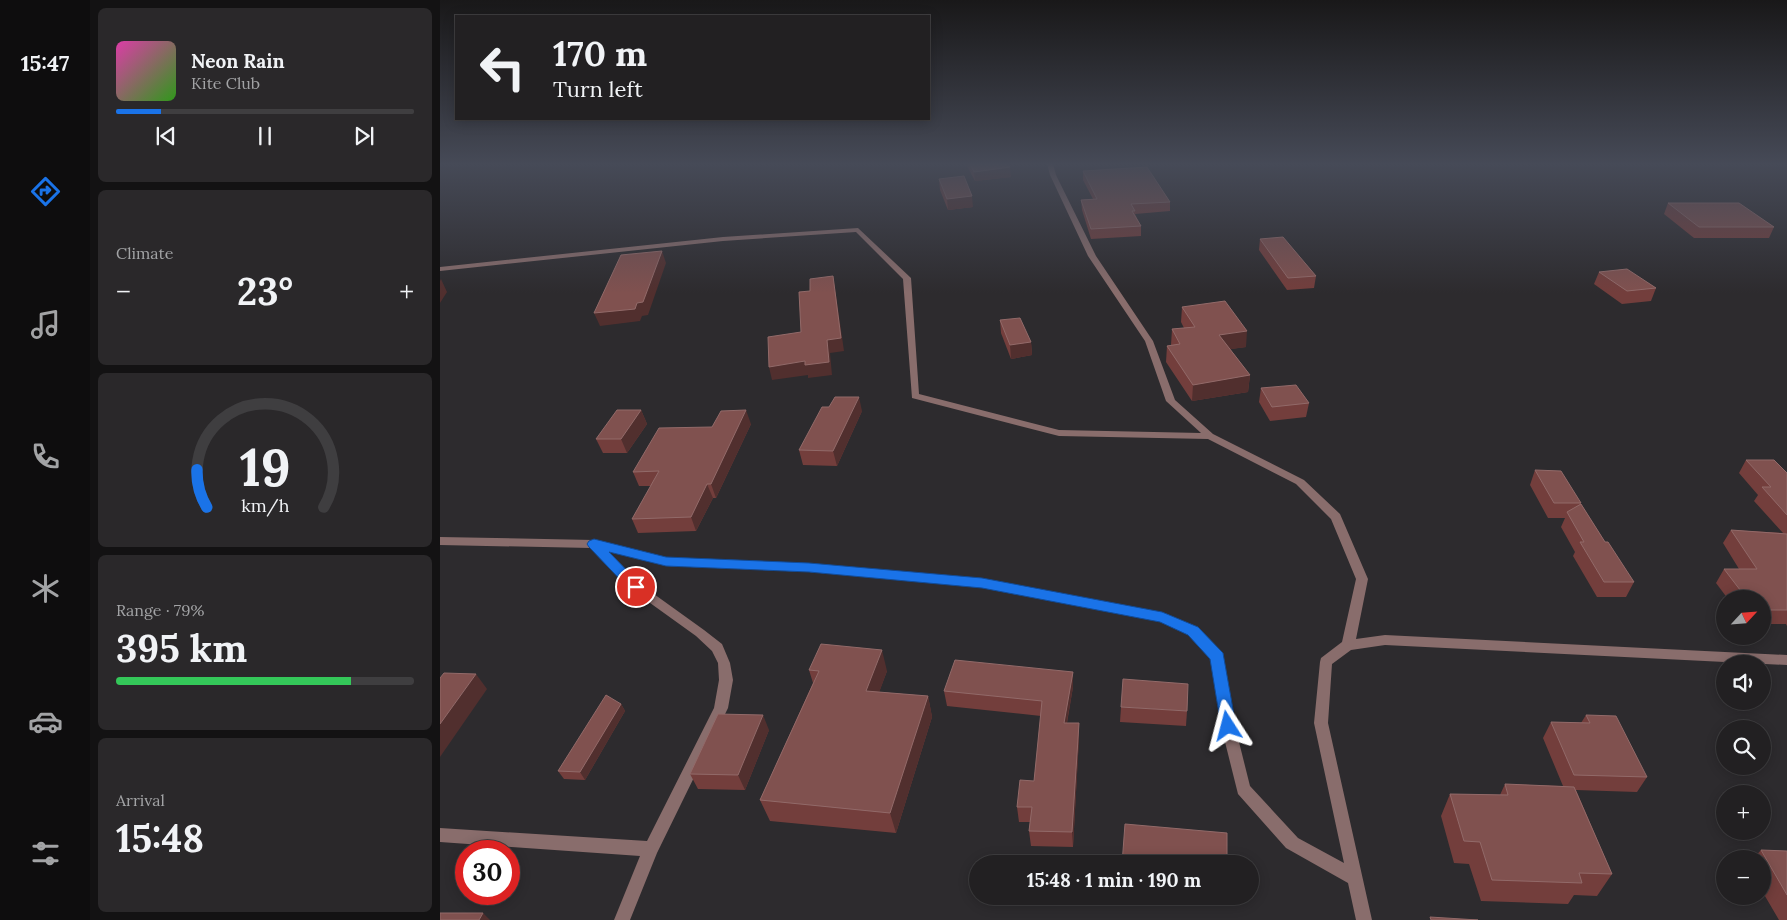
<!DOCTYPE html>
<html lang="en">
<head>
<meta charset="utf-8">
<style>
  body { margin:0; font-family:Lora,serif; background:#2a282a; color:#f1f3f6; height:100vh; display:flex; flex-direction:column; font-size:19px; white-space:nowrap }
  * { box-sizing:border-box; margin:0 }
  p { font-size:16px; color:#a2a3a5 }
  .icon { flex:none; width:28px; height:28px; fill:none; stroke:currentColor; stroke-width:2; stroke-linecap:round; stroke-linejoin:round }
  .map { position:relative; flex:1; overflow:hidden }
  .details { display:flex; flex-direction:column; gap:8px; padding:8px; background:#131213; width:350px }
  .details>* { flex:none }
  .guide { position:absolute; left:15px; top:15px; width:475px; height:105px; border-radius:0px; box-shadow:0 2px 12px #0003,0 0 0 1px #3f3e40; background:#222022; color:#f1f3f6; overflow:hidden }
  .needle { width:32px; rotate:64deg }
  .tools { position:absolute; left:1276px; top:590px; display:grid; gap:10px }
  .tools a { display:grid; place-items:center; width:55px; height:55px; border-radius:50%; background:#222022; box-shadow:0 2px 12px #0003,0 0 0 1px #3f3e40; font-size:25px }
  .speed { position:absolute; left:15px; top:840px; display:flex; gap:10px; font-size:25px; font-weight:700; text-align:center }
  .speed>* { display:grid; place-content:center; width:65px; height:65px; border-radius:50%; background:#222022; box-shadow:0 2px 12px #0003,0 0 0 1px #3f3e40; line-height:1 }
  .speed .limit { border:8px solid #d22; background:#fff; color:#111 }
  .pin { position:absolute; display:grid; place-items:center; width:42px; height:42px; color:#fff; margin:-21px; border:2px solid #fff; border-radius:50%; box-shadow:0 1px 5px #0007 }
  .me { position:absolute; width:55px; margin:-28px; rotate:351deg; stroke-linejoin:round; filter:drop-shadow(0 0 4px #0008) }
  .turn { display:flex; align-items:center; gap:18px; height:105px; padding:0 15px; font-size:22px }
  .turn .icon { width:65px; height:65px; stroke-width:2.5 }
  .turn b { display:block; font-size:35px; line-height:42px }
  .big { font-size:38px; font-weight:700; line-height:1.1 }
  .details .widget { flex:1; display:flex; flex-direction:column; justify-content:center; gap:8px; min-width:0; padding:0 18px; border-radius:8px; background:#2a282a }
  .details .dial { align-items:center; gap:0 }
  .dial svg { height:130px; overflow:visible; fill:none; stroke:#3f3e40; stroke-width:7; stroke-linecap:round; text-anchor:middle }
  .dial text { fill:#f1f3f6; stroke:none }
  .song { display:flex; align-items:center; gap:15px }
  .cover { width:60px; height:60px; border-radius:8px; background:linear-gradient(135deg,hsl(320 70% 55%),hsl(110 70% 35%)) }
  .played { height:5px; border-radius:2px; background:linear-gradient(90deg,#1a73e8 15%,#3f3e40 15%) }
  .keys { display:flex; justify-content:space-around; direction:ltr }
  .heat { display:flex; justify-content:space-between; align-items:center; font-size:28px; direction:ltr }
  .charge { height:8px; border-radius:4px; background:linear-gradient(90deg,#34c759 79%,#3f3e40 0) }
  .trip { position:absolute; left:529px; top:855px; width:290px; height:50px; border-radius:25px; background:#222022; box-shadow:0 2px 12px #0003,0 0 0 1px #3f3e40; font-weight:700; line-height:50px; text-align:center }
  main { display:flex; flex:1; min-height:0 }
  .dock { display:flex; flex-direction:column; width:90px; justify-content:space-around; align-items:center; background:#0e0d0e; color:#a2a3a5 }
  .dock .icon { width:35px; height:35px }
  .dock .active { color:#1a73e8 }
  .dock b { font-size:22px; color:#f1f3f6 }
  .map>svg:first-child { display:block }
</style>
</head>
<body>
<main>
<nav class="dock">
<b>15:47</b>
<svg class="icon active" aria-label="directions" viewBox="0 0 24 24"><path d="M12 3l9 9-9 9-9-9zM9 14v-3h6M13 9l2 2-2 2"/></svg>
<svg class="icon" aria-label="music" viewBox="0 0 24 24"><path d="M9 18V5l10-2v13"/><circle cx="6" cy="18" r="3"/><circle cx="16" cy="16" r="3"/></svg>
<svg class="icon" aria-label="phone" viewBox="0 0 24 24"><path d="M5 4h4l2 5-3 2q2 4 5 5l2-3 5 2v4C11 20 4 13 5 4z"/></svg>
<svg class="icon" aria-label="climate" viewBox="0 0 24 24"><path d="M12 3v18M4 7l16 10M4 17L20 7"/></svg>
<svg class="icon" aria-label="car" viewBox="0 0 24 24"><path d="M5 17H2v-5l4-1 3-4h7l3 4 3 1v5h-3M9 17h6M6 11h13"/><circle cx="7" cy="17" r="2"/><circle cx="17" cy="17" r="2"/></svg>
<svg class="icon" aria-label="filters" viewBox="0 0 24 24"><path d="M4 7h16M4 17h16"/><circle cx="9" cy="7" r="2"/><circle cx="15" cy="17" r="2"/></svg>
</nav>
<section class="details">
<div class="widget">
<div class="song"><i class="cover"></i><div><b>Neon Rain</b><p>Kite Club</p></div></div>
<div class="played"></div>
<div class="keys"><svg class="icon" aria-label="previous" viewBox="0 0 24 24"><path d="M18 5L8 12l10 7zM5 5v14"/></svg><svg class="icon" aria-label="pause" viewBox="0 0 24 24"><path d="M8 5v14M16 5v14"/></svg><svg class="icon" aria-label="next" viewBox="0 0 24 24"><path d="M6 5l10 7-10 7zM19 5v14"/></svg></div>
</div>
<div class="widget"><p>Climate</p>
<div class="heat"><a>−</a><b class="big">23°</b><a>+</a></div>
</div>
<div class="widget dial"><svg viewBox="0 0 100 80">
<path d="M14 69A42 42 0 1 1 86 69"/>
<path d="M14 69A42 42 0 0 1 8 46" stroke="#1a73e8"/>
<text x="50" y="56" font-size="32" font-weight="700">19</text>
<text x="50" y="72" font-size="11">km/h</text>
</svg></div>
<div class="widget"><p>Range · 79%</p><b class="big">395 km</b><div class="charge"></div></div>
<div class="widget"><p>Arrival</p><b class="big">15:48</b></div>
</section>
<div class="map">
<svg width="1347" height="920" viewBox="0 0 1347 920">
  <rect width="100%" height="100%" fill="#2d2b2e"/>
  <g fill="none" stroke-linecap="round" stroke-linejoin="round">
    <polygon fill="#896d6c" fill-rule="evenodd" points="607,164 613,164 616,175 656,256 713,341 735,400 773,434 864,480 900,514 928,579 916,639 945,635 1347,655 1347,665 945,645 911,650 892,664 888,723 932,920 916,920 908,883 846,848 798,794 781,726 771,659 749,634 721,621 542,587 369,572 226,566 168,551 200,584 264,630 282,644 290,663 293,680 288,708 217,853 190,920 174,920 200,856 0,842 0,828 207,841 274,708 279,680 278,663 272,651 256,636 192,590 151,548 0,545 0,537 154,540 226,558 369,564 542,579 727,614 757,628 783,657 795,726 810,786 858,838 904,863 874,723 880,662 881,658 902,642 916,579 891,519 856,484 768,439 619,436 472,398 463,279 416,232 283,241 0,271 0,267 283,237 418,228 471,278 479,394 619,430 761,433 726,401 705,341 648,256 610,175"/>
  </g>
  <g fill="#733e3c">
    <polygon points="526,164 568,164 571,177 535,181"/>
    <polygon points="643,171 730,202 730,211 695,214 701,226 701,236 651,239 642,210 641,200 653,199 643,180"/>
    <polygon points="499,179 533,207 508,210 500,190"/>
    <polygon points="1228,203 1334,227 1329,238 1254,238 1224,214"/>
    <polygon points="820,239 876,276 874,288 847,290 819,250"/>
    <polygon points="1159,272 1216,288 1211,301 1182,304 1154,284"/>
    <polygon points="742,307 806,347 790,349 810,375 808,392 752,401 726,362 727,346 731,345 732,329 744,328 741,322"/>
    <polygon points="560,320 591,342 592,355 571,359 561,333"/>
    <polygon points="821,388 869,403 866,417 830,421 819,402"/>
    <polygon points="201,410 207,424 187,453 163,453 156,439"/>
    <polygon points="422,411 397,466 363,465 359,450"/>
    <polygon points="311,424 276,498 273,498 256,531 198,533 192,519 211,486 199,486 193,472 272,427"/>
    <polygon points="1306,460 1347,473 1347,626 1346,624 1322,624 1322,599 1288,599 1276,583 1284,569 1299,569 1283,543 1291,530 1343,533 1314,501 1318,495 1299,473"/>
    <polygon points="1095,470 1141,503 1141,504 1165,542 1194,582 1186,597 1157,597 1133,556 1135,552 1121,527 1125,518 1108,518 1090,485"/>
    <polygon points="369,670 447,671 439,692 488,696 492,717 456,833 330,821 320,800 373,683"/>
    <polygon points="633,672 633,687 627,723 639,723 639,738 633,847 591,846 589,831 590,822 579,822 577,807 594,781 601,716 507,706 504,691"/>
    <polygon points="181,704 185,711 145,780 124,779 118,771"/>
    <polygon points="681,707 747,711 746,726 680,722"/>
    <polygon points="1146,715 1207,777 1197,792 1136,790 1172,874 1157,896 1134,895 1128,904 1041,901 1029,864 1014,863 1001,816 1010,794 1060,795 1065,784 1123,786 1103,738 1111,722 1141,723"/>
    <polygon points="329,730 305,790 258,789 250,774"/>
    <polygon points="1321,850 1347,851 1347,920 1339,920 1322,891 1322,859 1313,859"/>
  </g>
  <g fill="#512f2e">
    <polygon points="570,167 571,177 535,181 534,172"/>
    <polygon points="532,196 533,207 508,210 507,199"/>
    <polygon points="222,251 226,263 208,315 202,316 200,321 160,326 154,313 197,303"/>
    <polygon points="393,276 395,288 404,351 390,353 392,375 368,378 368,375 332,380 329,367 365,361 387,340"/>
    <polygon points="1,279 7,292 0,303 0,281"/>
    <polygon points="807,331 806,347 778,351 779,335"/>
    <polygon points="591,342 592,355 571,359 570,345"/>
    <polygon points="810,375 808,392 752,401 753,385"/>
    <polygon points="419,397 422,411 397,466 393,451"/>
    <polygon points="201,410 207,424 187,453 181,439"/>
    <polygon points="306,410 311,424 276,498 271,484"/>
    <polygon points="267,484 273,498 256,531 251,517"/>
    <polygon points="442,650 447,671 432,712 426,691"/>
    <polygon points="633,672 633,687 624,738 624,723"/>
    <polygon points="36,674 47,689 0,757 0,724"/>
    <polygon points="488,696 492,717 456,833 450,813"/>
    <polygon points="181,704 185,711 145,780 140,772"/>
    <polygon points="323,715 329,730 305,790 298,775"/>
    <polygon points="639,723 639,738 633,847 632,832"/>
    <polygon points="43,913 50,920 39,920"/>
  </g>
  <g fill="#80514f" stroke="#926a69">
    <polygon points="530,164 568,164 570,167 534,172"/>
    <polygon points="707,167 730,202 691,204 695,211 692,211 701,226 651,229 641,200 657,199 643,171"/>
    <polygon points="524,176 532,196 507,199 499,179"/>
    <polygon points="1228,203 1299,203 1334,227 1259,227"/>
    <polygon points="843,237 876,276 848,278 820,239"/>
    <polygon points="222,251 203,302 197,303 195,309 154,313 181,255"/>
    <polygon points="1187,269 1216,288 1187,291 1159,272"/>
    <polygon points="393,276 401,338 387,340 389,362 365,365 365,361 329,367 328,337 361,332 359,292 370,291 370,279"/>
    <polygon points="785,301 807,331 779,335 810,375 753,385 727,346 740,344 732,329 755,327 742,307"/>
    <polygon points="580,318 591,342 570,345 560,320"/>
    <polygon points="856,385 869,403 832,407 821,388"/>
    <polygon points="395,397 419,397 393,451 359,450 382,407 389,407"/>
    <polygon points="177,410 201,410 181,439 156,439"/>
    <polygon points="306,410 271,484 267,484 251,517 192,519 219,471 193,472 219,428 272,427 281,411"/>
    <polygon points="1306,460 1334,460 1347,473 1347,515 1322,487 1331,487"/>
    <polygon points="1095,470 1121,471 1141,503 1114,503"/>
    <polygon points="1141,504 1165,542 1168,542 1194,582 1164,582 1140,542 1144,542 1127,512"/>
    <polygon points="1291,530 1347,534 1347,610 1322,610 1322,599 1307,599 1284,569 1317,569"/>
    <polygon points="381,644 442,650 426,691 488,696 450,813 320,800 379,671 369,670"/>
    <polygon points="515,660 633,672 624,723 639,723 632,832 589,831 592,807 577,807 580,780 594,781 602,701 504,691"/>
    <polygon points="4,673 36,674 0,724 0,678"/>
    <polygon points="683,679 748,684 747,711 681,707"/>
    <polygon points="166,695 181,704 140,772 118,771"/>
    <polygon points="278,714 323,715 298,775 250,774"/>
    <polygon points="1146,715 1176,716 1207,777 1134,775 1111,722 1150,723"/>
    <polygon points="1065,784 1134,787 1172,874 1139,873 1142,883 1052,880 1040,842 1024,841 1010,794 1068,795"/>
    <polygon points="685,824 787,833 787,864 682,864"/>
    <polygon points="1321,850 1347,851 1347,895"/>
    <polygon points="0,913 43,913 39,920 0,920"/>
    <polygon points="990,917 1038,920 991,920"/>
  </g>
  <linearGradient id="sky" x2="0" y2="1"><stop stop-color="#191819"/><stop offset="0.56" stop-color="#464a57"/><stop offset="1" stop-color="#464a57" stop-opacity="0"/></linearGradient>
  <rect width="1347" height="293" fill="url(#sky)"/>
  <polygon fill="#1a73e8" stroke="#114b97" points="154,539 226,557 369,563 542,578 722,612 758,627 783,653 796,726 794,731 788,733 783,731 781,726 770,659 748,635 720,622 542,588 369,572 226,566 169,552 200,584 202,587 200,591 191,591 149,547 147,544 149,541"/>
</svg>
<div class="tools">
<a><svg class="needle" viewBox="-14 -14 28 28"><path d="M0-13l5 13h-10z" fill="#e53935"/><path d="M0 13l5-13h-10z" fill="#a2a3a5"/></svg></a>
<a><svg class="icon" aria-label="sound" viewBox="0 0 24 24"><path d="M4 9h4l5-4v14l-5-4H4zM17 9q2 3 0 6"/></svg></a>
<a><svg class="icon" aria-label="search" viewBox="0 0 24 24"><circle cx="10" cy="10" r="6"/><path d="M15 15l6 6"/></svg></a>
<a>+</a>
<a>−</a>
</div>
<div class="speed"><div class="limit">30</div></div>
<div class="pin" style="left:196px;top:587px;background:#d93025"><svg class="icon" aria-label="arrive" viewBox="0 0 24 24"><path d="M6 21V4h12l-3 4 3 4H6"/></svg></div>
<svg class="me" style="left:788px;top:726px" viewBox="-20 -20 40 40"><path d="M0-17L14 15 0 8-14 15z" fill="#1a73e8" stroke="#fff" stroke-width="4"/></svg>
<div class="trip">15:48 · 1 min · 190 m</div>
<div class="guide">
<div class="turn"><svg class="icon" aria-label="left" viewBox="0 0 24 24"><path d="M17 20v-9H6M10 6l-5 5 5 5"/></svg><div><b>170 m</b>Turn left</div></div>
</div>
</div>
</main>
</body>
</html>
